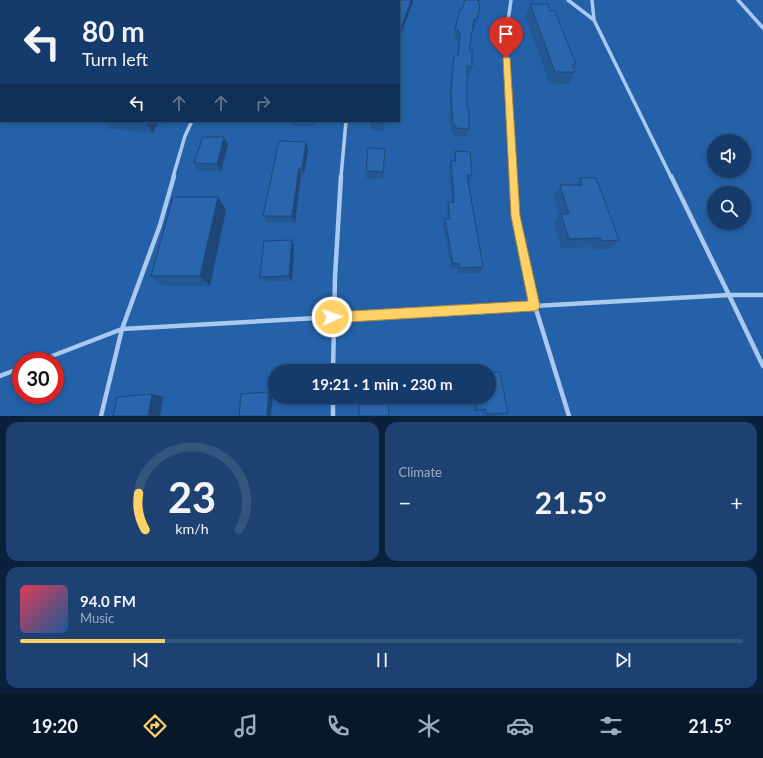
<!DOCTYPE html>
<html lang="en">
<head>
<meta charset="utf-8">
<style>
  body { margin:0; font-family:Lato,sans-serif; background:#1d4271; color:#f1f3f6; height:100vh; display:flex; flex-direction:column; font-size:15px; white-space:nowrap }
  * { box-sizing:border-box; margin:0 }
  p { font-size:13px; color:#9dadc1 }
  .icon { flex:none; width:22px; height:22px; fill:none; stroke:currentColor; stroke-width:2; stroke-linecap:round; stroke-linejoin:round }
  .map { position:relative; height:416px; overflow:hidden }
  .panel { display:flex; flex-direction:column; gap:6px; padding:6px; background:#0b203b; flex:1 }
  .panel>* { flex:none }
  .guide { position:absolute; left:0px; top:0px; width:400px; height:122px; box-shadow:0 2px 6px #0003,0 0 0 1px #33557e; background:#143b6b; color:#f1f3f6; overflow:hidden }
  .tools { position:absolute; left:707px; top:134px; display:grid; gap:8px }
  .tools a { display:grid; place-items:center; width:44px; height:44px; border-radius:50%; background:#143b6b; box-shadow:0 2px 6px #0003,0 0 0 1px #33557e; font-size:20px }
  .speed { position:absolute; left:12px; top:352px; display:flex; gap:8px; font-size:20px; font-weight:700; text-align:center }
  .speed>* { display:grid; place-content:center; width:52px; height:52px; border-radius:50%; background:#143b6b; box-shadow:0 2px 6px #0003,0 0 0 1px #33557e; line-height:1 }
  .speed .limit { border:6px solid #d22; background:#fff; color:#111 }
  .pin { position:absolute; display:grid; place-items:center; width:34px; height:34px; color:#fff; margin:-41px -17px; border-radius:50% 50% 50% 0; rotate:-45deg; box-shadow:0 0 4px #0007 }
  .pin .icon { rotate:45deg }
  .me { position:absolute; width:44px; margin:-22px; rotate:87deg; stroke-linejoin:round; filter:drop-shadow(0 0 3px #0008) }
  .turn { display:flex; align-items:center; gap:14px; height:84px; padding:0 16px; font-size:18px }
  .turn .icon { width:52px; height:52px; stroke-width:2.5 }
  .turn b { display:block; font-size:28px; line-height:34px }
  .lanes { display:flex; align-items:center; height:38px; padding:0 16px; background:#0003; justify-content:center; gap:20px; direction:ltr }
  .lanes .off { opacity:.35 }
  .big { font-size:30px; font-weight:700; line-height:1.1 }
  .panel .card { flex:1; display:flex; flex-direction:column; justify-content:center; gap:6px; min-width:0; padding:0 14px; border-radius:12px; background:#1d4271 }
  .panel .dial { align-items:center; gap:0 }
  .dial svg { height:104px; overflow:visible; fill:none; stroke:#33557e; stroke-width:7; stroke-linecap:round; text-anchor:middle }
  .dial text { fill:#f1f3f6; stroke:none }
  .song { display:flex; align-items:center; gap:12px }
  .cover { width:48px; height:48px; border-radius:6px; background:linear-gradient(135deg,hsl(350 70% 55%),hsl(210 70% 35%)) }
  .played { height:4px; border-radius:2px; background:linear-gradient(90deg,#ffd166 20%,#33557e 20%) }
  .keys { display:flex; justify-content:space-around; direction:ltr }
  .heat { display:flex; justify-content:space-between; align-items:center; font-size:22px; direction:ltr }
  .panel .tiles { flex:1; display:grid; gap:6px; grid-template-columns:1fr 1fr }
  .card:last-child { grid-column:span 2 }
  .trip { position:absolute; left:268px; top:364px; width:228px; height:40px; border-radius:20px; background:#143b6b; box-shadow:0 2px 6px #0003,0 0 0 1px #33557e; font-weight:700; line-height:40px; text-align:center }
  .menu { display:flex; height:64px; justify-content:space-around; align-items:center; background:#08182b; color:#9dadc1 }
  .menu .icon { width:28px; height:28px }
  .menu .current { color:#ffd166 }
  .menu b { font-size:18px; color:#f1f3f6 }
  .map>svg:first-child { display:block }
</style>
</head>
<body>
<div class="map">
<svg width="763" height="416" viewBox="0 0 763 416">
  <rect width="100%" height="100%" fill="#1b4f8f"/>
  <path fill="#2461a8" fill-rule="evenodd" d="M 0,0 L 763,0 L 763,416 L 0,416 ZM 1,1 L 399,1 L 399,121 L 1,121 ZM 714,141 L 744,141 L 744,171 L 714,171 ZM 714,193 L 744,193 L 744,223 L 714,223 ZM 21,361 L 55,361 L 55,395 L 21,395 ZM 275,371 L 489,371 L 489,397 L 275,397 Z"/>
  <g fill="none" stroke-linecap="round" stroke-linejoin="round">
    <g stroke="#a9c9ee" stroke-width="3.5">
      <polyline points="511,0 505,43 514,177"/>
      <polyline points="568,0 594,20"/>
      <polyline points="592,0 594,20 671,177"/>
      <polyline points="738,0 763,28"/>
      <polyline points="78,1 81,0"/>
      <polyline points="173,177 185,136 192,121"/>
      <polyline points="341,177 346,121"/>
    </g>
    <g stroke="#a9c9ee" stroke-width="4.5">
      <polyline points="513,176 516,216 535,306 569,416"/>
      <polyline points="763,295 729,295 763,366"/>
      <polyline points="39,361 122,329 160,225 174,176"/>
      <polyline points="333,371 335,277 341,176"/>
      <polyline points="0,376 21,368"/>
      <polyline points="333,397 333,416"/>
      <polyline points="101,416 122,329 729,295 671,176"/>
    </g>
    <g fill="#a9c9ee" fill-rule="evenodd">
      <rect x="101" y="0" width="7" height="1"/>
      <rect x="215" y="0" width="7" height="1"/>
      <polygon points="1,42 1,47 0,47 0,43"/>
      <rect x="0" y="100" width="1" height="4"/>
    </g>
    <g fill="#f0f6ff" fill-rule="evenodd">
      <polygon points="141,0 150,0 140,1"/>
      <polygon points="179,0 188,0 178,1"/>
      <rect x="0" y="60" width="1" height="6"/>
      <rect x="0" y="79" width="1" height="6"/>
    </g>
  </g>
  <g fill="#245895">
    <polygon points="465,0 480,0 479,5 480,5 475,28 473,28 469,50 472,67 470,75 467,75 467,109 469,129 467,137 454,136 454,133 451,133 449,100 453,64 454,56 457,56 458,41 457,41 457,39 454,38 455,30"/>
    <polygon points="399,1 413,2 401,34 399,34"/>
    <polygon points="530,4 550,11 576,64 574,69 575,72 569,84 550,85 525,17"/>
    <polygon points="103,121 168,121 167,124 158,123 153,133 110,129"/>
    <polygon points="290,121 315,121 314,126 292,126"/>
    <polygon points="370,121 384,121 383,131 371,131"/>
    <polygon points="224,137 228,145 221,171 199,171 194,163"/>
    <polygon points="308,149 304,175 301,175 295,223 267,223 263,216"/>
    <polygon points="455,151 472,175 470,182 468,182 483,267 480,273 458,274 457,269 451,269 443,226 445,219 447,219 446,209 448,202 452,202 449,169 451,161 453,161 453,159"/>
    <polygon points="385,157 383,179 366,179 366,171"/>
    <polygon points="580,178 619,240 610,249 592,250 591,247 561,248 554,224 559,216 553,196 560,185 575,185"/>
    <polygon points="218,197 226,210 210,286 163,286 151,276"/>
    <polygon points="294,246 292,281 263,282 260,277"/>
    <polygon points="471,397 489,397 508,413 503,415 483,416 482,411 474,411"/>
  </g>
  <g fill="#1d4779">
    <polygon points="350,0 355,0 355,1 349,1"/>
    <polygon points="411,0 413,0 413,2 401,34 402,26"/>
    <polygon points="400,43 399,61 399,63 399,49"/>
    <polygon points="145,121 157,121 158,123 153,133"/>
    <polygon points="224,137 228,145 221,171 217,164"/>
    <polygon points="306,142 308,149 304,175 302,168"/>
    <polygon points="299,168 301,175 295,223 292,216"/>
    <polygon points="218,197 226,210 210,286 200,276"/>
    <polygon points="292,240 294,246 292,281 289,276"/>
    <polygon points="269,392 273,394 271,416 267,416"/>
    <polygon points="152,394 163,397 160,416 148,416"/>
  </g>
  <g fill="#2a66ad" stroke="#1d4779">
    <polygon points="332,0 350,0 349,1 331,1"/>
    <polygon points="397,0 411,0 402,26 399,25 399,1 397,1"/>
    <polygon points="465,0 479,0 478,4 480,5 477,19 474,19 469,50 472,50 472,67 467,66 467,109 469,109 469,129 456,128 455,125 453,125 451,92 454,56 458,56 460,33 458,32 459,30 455,30 460,9 462,10"/>
    <polygon points="530,4 548,4 550,11 554,10 576,64 572,64 575,72 555,72"/>
    <polygon points="370,121 383,121 383,123 370,122"/>
    <polygon points="203,137 224,137 217,164 194,163"/>
    <polygon points="279,141 306,142 302,168 299,168 292,216 263,216"/>
    <polygon points="368,148 385,149 383,172 366,171"/>
    <polygon points="455,151 470,152 472,175 467,175 483,267 460,268 459,263 453,264 445,219 450,219 448,202 454,202 451,161 456,161"/>
    <polygon points="580,178 596,178 619,240 601,241 600,238 569,239 561,214 569,214 560,185 582,185"/>
    <polygon points="173,197 218,197 200,276 151,276"/>
    <polygon points="292,240 289,276 260,277 264,241"/>
    <polygon points="500,372 508,413 487,414 486,409 477,410 475,397 489,397 489,373"/>
    <polygon points="269,392 267,416 239,416 241,394"/>
    <polygon points="152,394 148,416 113,416 117,397"/>
    <polygon points="366,397 388,397 389,416 359,416 359,403 366,403"/>
  </g>
  <polygon fill="#ffd166" stroke="#a68842" points="506,56 510,58 520,216 540,306 538,310 534,311 332,323 328,321 327,317 328,314 332,312 528,301 511,216 503,58"/>
</svg>
<div class="tools">
<a><svg class="icon" aria-label="sound" viewBox="0 0 24 24"><path d="M4 9h4l5-4v14l-5-4H4zM17 9q2 3 0 6"/></svg></a>
<a><svg class="icon" aria-label="search" viewBox="0 0 24 24"><circle cx="10" cy="10" r="6"/><path d="M15 15l6 6"/></svg></a>
</div>
<div class="speed"><div class="limit">30</div></div>
<div class="pin" style="left:506px;top:58px;background:#d93025"><svg class="icon" aria-label="arrive" viewBox="0 0 24 24"><path d="M6 21V4h12l-3 4 3 4H6"/></svg></div>
<svg class="me" style="left:332px;top:317px" viewBox="-20 -20 40 40"><circle r="17" fill="#ffd166" stroke="#fff" stroke-width="3"/><path d="M0-11L8 9 0 5-8 9z" fill="#fff"/></svg>
<div class="trip">19:21 · 1 min · 230 m</div>
<div class="guide">
<div class="turn"><svg class="icon" aria-label="left" viewBox="0 0 24 24"><path d="M17 20v-9H6M10 6l-5 5 5 5"/></svg><div><b>80 m</b>Turn left</div></div>
<div class="lanes"><svg class="icon" aria-label="left" viewBox="0 0 24 24"><path d="M17 20v-9H6M10 6l-5 5 5 5"/></svg><svg class="icon off" aria-label="ahead" viewBox="0 0 24 24"><path d="M12 20V5M6 11l6-6 6 6"/></svg><svg class="icon off" aria-label="ahead" viewBox="0 0 24 24"><path d="M12 20V5M6 11l6-6 6 6"/></svg><svg class="icon off" aria-label="right" viewBox="0 0 24 24"><path d="M7 20v-9h11M14 6l5 5-5 5"/></svg></div>
</div>
</div>
<section class="panel">
<div class="tiles">
<div class="card dial"><svg viewBox="0 0 100 80">
<path d="M14 69A42 42 0 1 1 86 69"/>
<path d="M14 69A42 42 0 0 1 9 41" stroke="#ffd166"/>
<text x="50" y="56" font-size="32" font-weight="700">23</text>
<text x="50" y="72" font-size="11">km/h</text>
</svg></div>
<div class="card"><p>Climate</p>
<div class="heat"><a>−</a><b class="big">21.5°</b><a>+</a></div>
</div>
<div class="card">
<div class="song"><i class="cover"></i><div><b>94.0 FM</b><p>Music</p></div></div>
<div class="played"></div>
<div class="keys"><svg class="icon" aria-label="previous" viewBox="0 0 24 24"><path d="M18 5L8 12l10 7zM5 5v14"/></svg><svg class="icon" aria-label="pause" viewBox="0 0 24 24"><path d="M8 5v14M16 5v14"/></svg><svg class="icon" aria-label="next" viewBox="0 0 24 24"><path d="M6 5l10 7-10 7zM19 5v14"/></svg></div>
</div>
</div>
</section>
<nav class="menu">
<b>19:20</b>
<svg class="icon current" aria-label="directions" viewBox="0 0 24 24"><path d="M12 3l9 9-9 9-9-9zM9 14v-3h6M13 9l2 2-2 2"/></svg>
<svg class="icon" aria-label="music" viewBox="0 0 24 24"><path d="M9 18V5l10-2v13"/><circle cx="6" cy="18" r="3"/><circle cx="16" cy="16" r="3"/></svg>
<svg class="icon" aria-label="phone" viewBox="0 0 24 24"><path d="M5 4h4l2 5-3 2q2 4 5 5l2-3 5 2v4C11 20 4 13 5 4z"/></svg>
<svg class="icon" aria-label="climate" viewBox="0 0 24 24"><path d="M12 3v18M4 7l16 10M4 17L20 7"/></svg>
<svg class="icon" aria-label="car" viewBox="0 0 24 24"><path d="M5 17H2v-5l4-1 3-4h7l3 4 3 1v5h-3M9 17h6M6 11h13"/><circle cx="7" cy="17" r="2"/><circle cx="17" cy="17" r="2"/></svg>
<svg class="icon" aria-label="filters" viewBox="0 0 24 24"><path d="M4 7h16M4 17h16"/><circle cx="9" cy="7" r="2"/><circle cx="15" cy="17" r="2"/></svg>
<b>21.5°</b>
</nav>
</body>
</html>
